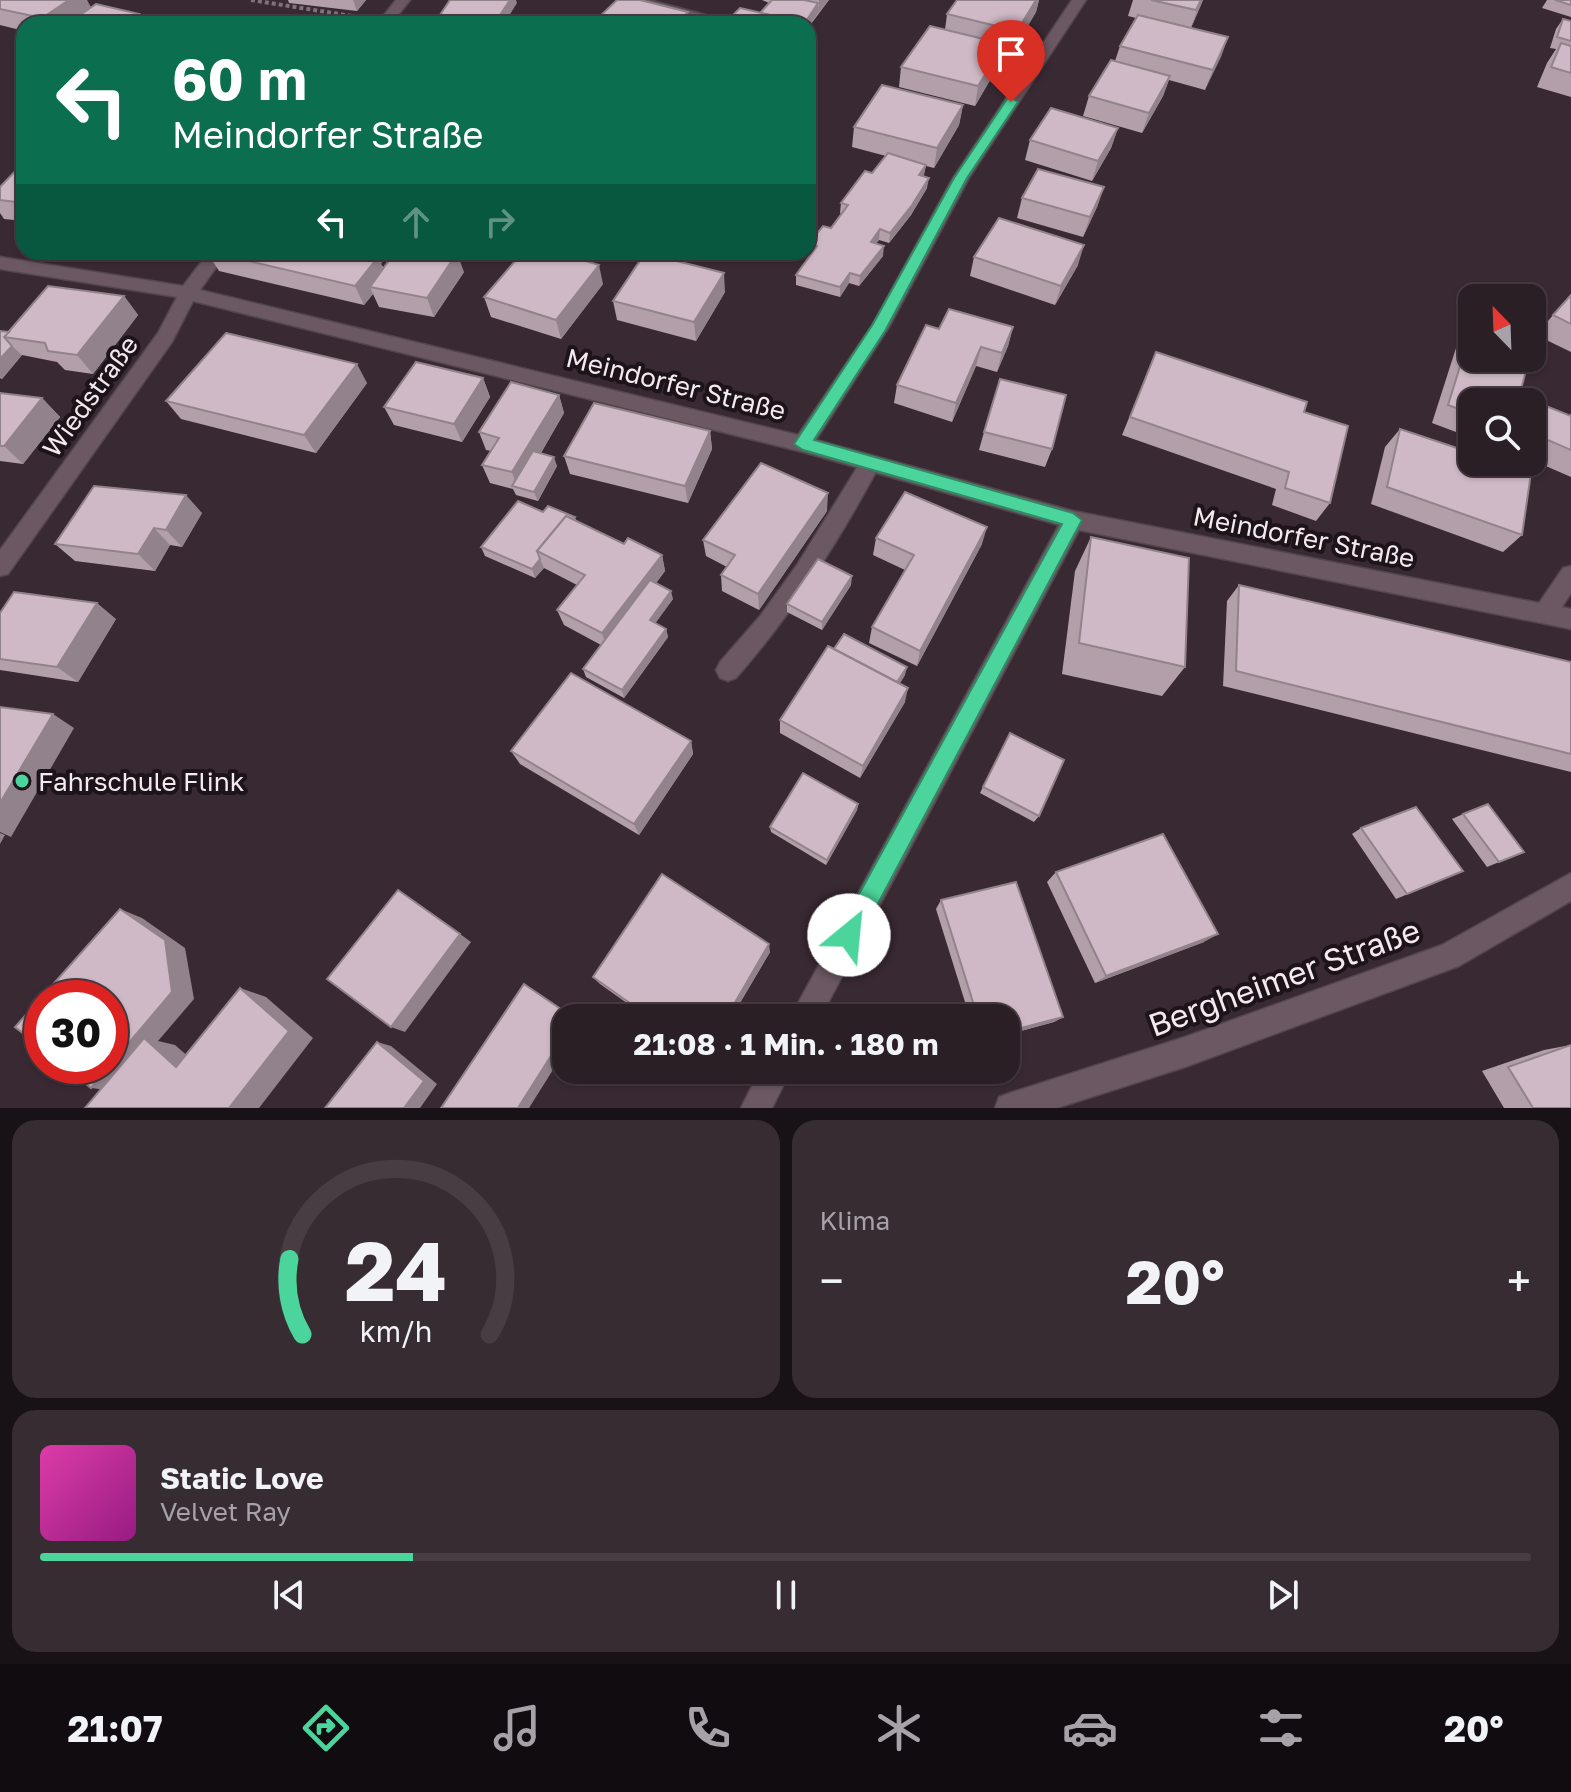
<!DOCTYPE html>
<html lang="de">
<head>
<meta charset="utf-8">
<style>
  body { margin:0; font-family:"Golos Text",sans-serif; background:#372c32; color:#f1f3f6; height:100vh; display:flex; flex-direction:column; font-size:30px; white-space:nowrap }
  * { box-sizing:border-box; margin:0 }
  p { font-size:26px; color:#a6a2a7 }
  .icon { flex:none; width:44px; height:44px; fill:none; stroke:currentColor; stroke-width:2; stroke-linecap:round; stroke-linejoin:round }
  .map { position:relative; height:1108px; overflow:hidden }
  .panel { display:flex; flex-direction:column; gap:12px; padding:12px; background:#181115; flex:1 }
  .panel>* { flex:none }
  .hud { position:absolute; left:16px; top:16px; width:800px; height:244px; border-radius:24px; box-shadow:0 2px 6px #0004,0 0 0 2px #473d43; background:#0b6e4f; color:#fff; overflow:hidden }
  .needle { width:52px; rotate:337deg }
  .buttons { position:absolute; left:1458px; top:284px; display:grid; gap:16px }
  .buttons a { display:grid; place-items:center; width:88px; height:88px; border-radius:16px; background:#2b1f26; box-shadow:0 2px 6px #0004,0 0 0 2px #473d43; font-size:40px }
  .speed { position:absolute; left:24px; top:980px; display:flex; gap:16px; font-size:40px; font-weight:700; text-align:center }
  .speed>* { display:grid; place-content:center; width:104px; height:104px; border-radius:50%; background:#2b1f26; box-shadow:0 2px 6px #0004,0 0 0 2px #473d43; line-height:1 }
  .speed .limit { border:12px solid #d22; background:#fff; color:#111 }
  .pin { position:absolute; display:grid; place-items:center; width:68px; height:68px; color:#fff; margin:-82px -34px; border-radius:50% 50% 50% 0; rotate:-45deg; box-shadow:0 0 8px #0007 }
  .pin .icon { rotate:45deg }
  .me { position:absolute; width:88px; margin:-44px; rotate:28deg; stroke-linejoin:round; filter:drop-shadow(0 0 6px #0008) }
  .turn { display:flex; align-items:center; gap:28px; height:168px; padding:0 24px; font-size:36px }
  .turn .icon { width:104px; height:104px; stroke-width:2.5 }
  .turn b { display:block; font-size:56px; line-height:68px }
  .lanes { display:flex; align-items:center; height:76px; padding:0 24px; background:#0003; justify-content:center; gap:40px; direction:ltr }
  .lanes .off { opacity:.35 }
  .big { font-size:60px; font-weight:700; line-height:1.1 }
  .panel .card { flex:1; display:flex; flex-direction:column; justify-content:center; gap:12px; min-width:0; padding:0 28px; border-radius:24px; background:#372c32 }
  .panel .dial { align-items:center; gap:0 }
  .dial svg { height:208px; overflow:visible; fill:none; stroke:#473d43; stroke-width:7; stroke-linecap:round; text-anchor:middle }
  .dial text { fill:#f1f3f6; stroke:none }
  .song { display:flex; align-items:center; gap:24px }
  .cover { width:96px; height:96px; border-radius:12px; background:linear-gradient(135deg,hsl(320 70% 55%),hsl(310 70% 35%)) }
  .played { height:8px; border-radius:4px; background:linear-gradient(90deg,#4bd49b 25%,#473d43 25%) }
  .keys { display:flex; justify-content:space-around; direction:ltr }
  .heat { display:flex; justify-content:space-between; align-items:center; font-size:44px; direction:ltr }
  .panel .tiles { flex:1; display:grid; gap:12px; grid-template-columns:1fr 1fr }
  .card:last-child { grid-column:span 2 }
  .trip { position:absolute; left:552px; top:1004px; width:468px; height:80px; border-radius:24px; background:#2b1f26; box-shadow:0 2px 6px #0004,0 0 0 2px #473d43; font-weight:700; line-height:80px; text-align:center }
  .dock { display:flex; height:128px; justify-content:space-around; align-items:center; background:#110c0f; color:#a6a2a7 }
  .dock .icon { width:56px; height:56px }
  .dock .on { color:#4bd49b }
  .dock b { font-size:36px; color:#f1f3f6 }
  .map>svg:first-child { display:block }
</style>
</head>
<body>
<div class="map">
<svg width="1571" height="1108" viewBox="0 0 1571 1108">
  <rect width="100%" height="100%" fill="#392933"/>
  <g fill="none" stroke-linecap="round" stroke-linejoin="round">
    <g stroke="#53454d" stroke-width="3">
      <path id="service" d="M 870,456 L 877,458 L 880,464 C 840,540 793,613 736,678 L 728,681 L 720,678 L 716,670 L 720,662 L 761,615 L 797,565 L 863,458 Z"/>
    </g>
    <g stroke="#53454d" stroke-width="3">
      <g id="minor">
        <polygon points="396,0 410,0 391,24 377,24"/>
        <polygon points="624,0 649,0 717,18 712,24 697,24 700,20"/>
        <polygon points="1072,0 1086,0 969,178 889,327 816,440 1073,511 1539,603 1563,568 1571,566 1571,593 1562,607 1571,609 1571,629 1079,530 820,1018 790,1018 1059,525 803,452 193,301 172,342 8,574 0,576 0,550 158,333 177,297 0,269 0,257 183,286 209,252 227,252 200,290 798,435 873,324 953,178"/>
        <polygon points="760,1070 791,1070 772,1108 741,1108"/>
      </g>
    </g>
    <g stroke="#53454d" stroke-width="3">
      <polygon id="tertiary" points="1571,873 1571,901 1459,966 1185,1067 1057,1108 995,1108 999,1097 1010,1093 1185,1037 1442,945"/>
    </g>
    <polyline stroke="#80727b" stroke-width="4" stroke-dasharray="4 3" stroke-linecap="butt" points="251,0 352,16"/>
    <use href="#service" fill="#6b5863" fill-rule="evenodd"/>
    <use href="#minor" fill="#6b5863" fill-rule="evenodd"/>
    <use href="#tertiary" fill="#6b5863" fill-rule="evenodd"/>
  </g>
  <g fill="#b29faa">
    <polygon points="0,0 91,7 145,24 24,24 24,31 0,25"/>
    <polygon points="288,0 366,0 357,11 289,3"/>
    <polygon points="762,0 829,0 808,28 760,13 769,3"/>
    <polygon points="957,0 1039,0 1036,12 1013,51 1003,48 1000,63 975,106 899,87 901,67 945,30 947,14"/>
    <polygon points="1133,0 1203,0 1191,28 1228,37 1205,90 1169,80 1163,96 1142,133 1083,116 1089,96 1115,61 1120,46 1136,18 1128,16"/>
    <polygon points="1547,0 1571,0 1571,17 1542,8"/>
    <polygon points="1563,19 1571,21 1571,97 1537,87 1547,63 1556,49 1550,48 1556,29"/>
    <polygon points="963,105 959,125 934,168 926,166 923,177 927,188 911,215 889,243 879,240 876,243 883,256 859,286 849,283 840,297 796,285 796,275 811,254 809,253 809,243 831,228 842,214 840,213 841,203 872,173 886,156 852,147 854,127"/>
    <polygon points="1118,128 1111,148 1092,181 1025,160 1030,140"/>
    <polygon points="24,162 24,221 4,219 0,213 0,187"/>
    <polygon points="1104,187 1097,207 1083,237 1017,218 1022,198"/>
    <polygon points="207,252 381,264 384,268 464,272 434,317 379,307 373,294 364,305 219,271"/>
    <polygon points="974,257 1078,265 1055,305 970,276"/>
    <polygon points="603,284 561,339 491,317 484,297"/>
    <polygon points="725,292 696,341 617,320 613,301"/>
    <polygon points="1571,294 1571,352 1536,335"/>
    <polygon points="124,296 138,315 93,374 65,370 57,362 22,355 2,379 0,378 0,331 9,332"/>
    <polygon points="1013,327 1008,346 997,372 976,366 952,422 894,403 897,385 939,329"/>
    <polygon points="1472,328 1472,438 1432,423 1456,348"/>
    <polygon points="1156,352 1304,412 1330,503 1316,521 1272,505 1276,489 1122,435"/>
    <polygon points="483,378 490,397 462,442 394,425 384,407"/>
    <polygon points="367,383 316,453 181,419 166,401"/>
    <polygon points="0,393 42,398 60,417 23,464 0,461"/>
    <polygon points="559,395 564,413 541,453 557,466 538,501 516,495 513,489 490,483 482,465 491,451 486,450 479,432"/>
    <polygon points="1546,406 1570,416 1571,413 1571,477 1532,460 1532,419"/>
    <polygon points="1400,429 1522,535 1503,552 1371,504 1385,447"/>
    <polygon points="710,431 712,449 688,503 570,474 564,456"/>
    <polygon points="984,432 1052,449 1045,467 979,450"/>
    <polygon points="827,511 759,610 722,591 721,575 727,567 706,556 703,540"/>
    <polygon points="543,512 575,517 576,521 624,544 662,555 665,571 656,583 673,599 655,623 666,629 668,637 624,698 586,677 583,669 601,645 564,625 557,610 577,585 544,568 535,578 485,556 481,547"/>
    <polygon points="202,513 182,547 170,545 155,571 75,561 55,544"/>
    <polygon points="1091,537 1185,667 1162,696 1062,674 1075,571"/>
    <polygon points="876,538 982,544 917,666 869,643 872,627 905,570 873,555"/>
    <polygon points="851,585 822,630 787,612 787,604"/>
    <polygon points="1239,585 1571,662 1571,772 1223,686 1227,601"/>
    <polygon points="0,613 116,619 78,682 0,670"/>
    <polygon points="905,675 900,683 905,702 860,778 780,733 780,720"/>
    <polygon points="1010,733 1039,816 1034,822 980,793"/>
    <polygon points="691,741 693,754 639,835 520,764 511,751"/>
    <polygon points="858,804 857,810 826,865 771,832 770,827"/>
    <polygon points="1463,814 1524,852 1487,867 1452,819"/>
    <polygon points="1361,828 1463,871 1396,899 1352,834"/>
    <polygon points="1056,872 1204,942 1095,983 1047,882"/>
    <polygon points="941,900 1063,1017 1054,1022 1006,1035 1006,1018 970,1018 936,909"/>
    <polygon points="770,952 731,1018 648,1018 600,984 593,977"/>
    <polygon points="1571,1045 1571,1108 1504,1108 1482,1071 1544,1050"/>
  </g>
  <g fill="#91828b">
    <polygon points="69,0 87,0 93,11 75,24 46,24 42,18"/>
    <polygon points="353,0 366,0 357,11"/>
    <polygon points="510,0 516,0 517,3 504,24 494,24"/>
    <polygon points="819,0 829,0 818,13"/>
    <polygon points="1036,0 1039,0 1036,12 1013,51 1017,31"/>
    <polygon points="1201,0 1203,0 1201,5 1190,30"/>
    <polygon points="818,3 818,13 808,28 808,24 804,24"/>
    <polygon points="688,12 689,24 677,24"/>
    <polygon points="139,14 145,24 126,24"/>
    <polygon points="1228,37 1221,57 1205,90 1213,70"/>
    <polygon points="1004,44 1000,63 975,106 978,86"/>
    <polygon points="1170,76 1163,96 1142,133 1149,113"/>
    <polygon points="815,87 814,107 808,116 808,96"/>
    <polygon points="963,105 959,125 934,168 937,148"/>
    <polygon points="1118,128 1111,148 1092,181 1098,161"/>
    <polygon points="926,165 924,175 917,186 919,175"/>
    <polygon points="929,178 927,188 911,215 889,243 890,233"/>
    <polygon points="1104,187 1097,207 1083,237 1090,217"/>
    <polygon points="880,229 879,240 870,252 871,242"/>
    <polygon points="1084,245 1078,265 1055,305 1061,286"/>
    <polygon points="884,246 883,256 859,286 860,276"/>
    <polygon points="366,252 391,252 381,264 387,276 370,287 373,294 364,305 355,286 364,254"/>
    <polygon points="457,253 464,272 434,317 427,298"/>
    <polygon points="599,265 603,284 561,339 556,320"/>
    <polygon points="724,273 725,292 696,341 694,322"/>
    <polygon points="850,273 849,283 840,297 840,287"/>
    <polygon points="124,296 138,315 93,374 77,355"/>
    <polygon points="1013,327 1008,346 997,372 1002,353"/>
    <polygon points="12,346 22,355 2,379 0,377 0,359"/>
    <polygon points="981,347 976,366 952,422 956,403"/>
    <polygon points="357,364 367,383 316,453 304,435"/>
    <polygon points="483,378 490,397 462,442 454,424"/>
    <polygon points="559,395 564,413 520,488 517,487 512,472"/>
    <polygon points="42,398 60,417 23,464 4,446"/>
    <polygon points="710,431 712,449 688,503 685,486"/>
    <polygon points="554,457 557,466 538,501 534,492"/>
    <polygon points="828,493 827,511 759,610 758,594"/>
    <polygon points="186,495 202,513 182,547 166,530"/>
    <polygon points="987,527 982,544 917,666 920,651"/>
    <polygon points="154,528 170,545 155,571 138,554"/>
    <polygon points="662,555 665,571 607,649 602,633"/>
    <polygon points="540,559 544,568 535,578 532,569"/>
    <polygon points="852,576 851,585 822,630 822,622"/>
    <polygon points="671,591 673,599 652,628 650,620"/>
    <polygon points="97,603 116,619 78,682 57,667"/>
    <polygon points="666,629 668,637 624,698 622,690"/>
    <polygon points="907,667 905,675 892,695 894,688"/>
    <polygon points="908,688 905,702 860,778 863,766"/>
    <polygon points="53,714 74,728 11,837 0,832 0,803"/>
    <polygon points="691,741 693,754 639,835 634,824"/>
    <polygon points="858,804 857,810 826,865 827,860"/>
    <polygon points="0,833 5,835 0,844"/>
    <polygon points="120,909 142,918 185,948 194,999 158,1041 175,1045 206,1072 116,1091 91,1088"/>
    <polygon points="460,934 471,942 405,1032 391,1027"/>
    <polygon points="1218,934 1204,942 1095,983 1106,976"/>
    <polygon points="769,944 770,952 731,1018 726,1018"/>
    <polygon points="240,988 266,997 313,1038 259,1108 229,1108"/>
    <polygon points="1063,1017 1054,1022 1006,1035 1006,1032"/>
    <polygon points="566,1032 566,1049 529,1108 518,1108"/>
    <polygon points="377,1042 391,1046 437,1084 420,1108 404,1108"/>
  </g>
  <g fill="#cfb9c6" stroke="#91828b" stroke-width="2">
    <polygon points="0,0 69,0 42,18 0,9"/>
    <polygon points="450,0 510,0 494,24 434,24"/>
    <polygon points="617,0 640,0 688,12 677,24 610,24 596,20"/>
    <polygon points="772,0 804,0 818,3 804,24 788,24 788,19 760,13"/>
    <polygon points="957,0 1036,0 1017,31 947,14"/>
    <polygon points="1151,0 1201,0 1196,10"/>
    <polygon points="1555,0 1571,0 1571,5"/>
    <polygon points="96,4 139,14 126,24 67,24"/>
    <polygon points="740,8 788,19 784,24 724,24"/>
    <polygon points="1138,15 1228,37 1213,70 1120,46"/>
    <polygon points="304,19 356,23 300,24"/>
    <polygon points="1563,19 1571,21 1571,41 1557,37"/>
    <polygon points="930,26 1004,44 978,86 901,67"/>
    <polygon points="1561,43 1571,46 1571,73 1551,67"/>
    <polygon points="1111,60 1170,76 1149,113 1089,96"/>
    <polygon points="808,85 815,87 808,96"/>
    <polygon points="882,85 963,105 937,148 854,127"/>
    <polygon points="1051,108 1118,128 1098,161 1030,140"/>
    <polygon points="888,153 926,165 919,175 929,178 912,205 890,233 880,229 871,242 884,246 860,276 850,273 840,287 796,275 817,246 809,243 823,226 831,228 848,205 841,203 865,171 872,173"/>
    <polygon points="24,162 24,203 0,200 0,187"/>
    <polygon points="1038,169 1104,187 1090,217 1022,198"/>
    <polygon points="999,218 1084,245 1061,286 974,257"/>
    <polygon points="210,252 366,252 364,254 378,257 355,286"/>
    <polygon points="395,252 452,252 457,253 427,298 370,287"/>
    <polygon points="523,252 556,252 599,265 556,320 484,297"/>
    <polygon points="645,253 724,273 694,322 613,301"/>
    <polygon points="48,286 124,296 77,355 48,351 45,343 4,337"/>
    <polygon points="1571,295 1571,324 1553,315"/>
    <polygon points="949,309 1013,327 1002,353 981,347 956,403 897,385 926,325 939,329"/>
    <polygon points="1472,328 1472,358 1529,358 1518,402 1472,402 1472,414 1448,405"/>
    <polygon points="0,331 9,332 4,337 12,346 0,359"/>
    <polygon points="226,333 357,364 304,435 166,401"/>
    <polygon points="1156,352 1307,402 1304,412 1348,426 1330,503 1285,488 1289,472 1130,417"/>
    <polygon points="416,362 483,378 454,424 384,407"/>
    <polygon points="1000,379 1066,395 1052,449 984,432"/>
    <polygon points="511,382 559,395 512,472 482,465 499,438 479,432"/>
    <polygon points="0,393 42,398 4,446 0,446"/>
    <polygon points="594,403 710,431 685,486 564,456"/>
    <polygon points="1546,406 1571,416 1571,450 1534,434"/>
    <polygon points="1400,429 1472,453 1472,462 1498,462 1531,473 1522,535 1387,487"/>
    <polygon points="533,451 554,457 534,492 512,486"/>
    <polygon points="761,463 828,493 758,594 721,575 735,555 703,540"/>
    <polygon points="94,486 186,495 166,530 154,528 138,554 55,544"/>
    <polygon points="905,492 987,527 920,651 872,627 914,555 876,538"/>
    <polygon points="518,501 543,512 548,506 575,517 573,519 566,516 537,551 540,559 532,569 481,547"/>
    <polygon points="566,516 624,544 628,538 662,555 602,633 557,610 585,575 537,551"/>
    <polygon points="1091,537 1189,558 1185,667 1079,643"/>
    <polygon points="818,559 852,576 822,622 787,604"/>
    <polygon points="650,580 671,591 650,620 666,629 622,690 583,669"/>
    <polygon points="1239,585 1571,662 1571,754 1236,671"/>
    <polygon points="14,592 97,603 57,667 0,659 0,613"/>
    <polygon points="844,634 907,667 897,682 834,649"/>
    <polygon points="828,646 908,688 863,766 780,720"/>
    <polygon points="571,673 691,741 634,824 511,751"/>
    <polygon points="0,707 53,714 0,803"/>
    <polygon points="1010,733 1064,760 1039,816 983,787"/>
    <polygon points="803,773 858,804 827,860 770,827"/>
    <polygon points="1488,804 1524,852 1499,862 1463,814"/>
    <polygon points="1416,807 1463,871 1407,894 1361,828"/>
    <polygon points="1163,834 1218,934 1106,976 1056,872"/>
    <polygon points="662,874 769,944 726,1018 651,1018 593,977"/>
    <polygon points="1016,882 1063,1017 1006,1032 1006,1018 978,1018 941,900"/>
    <polygon points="398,890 460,934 391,1027 327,979"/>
    <polygon points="120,909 165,940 172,992 110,1065 110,998 42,998 42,1048 15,1027"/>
    <polygon points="524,984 574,1018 566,1018 566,1032 518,1108 441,1108"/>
    <polygon points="240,988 289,1031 229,1108 85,1108 144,1038 176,1067"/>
    <polygon points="377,1042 424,1081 404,1108 325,1108"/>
    <polygon points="1571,1045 1571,1108 1533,1108 1508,1067"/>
    <polygon points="64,1066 109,1066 91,1088"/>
  </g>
  <polygon fill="#4bd49b" stroke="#318a65" stroke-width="2" points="1011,98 1018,102 967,178 885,331 814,440 1073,513 1082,520 857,943 849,946 841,943 838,935 841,927 1062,524 803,450 794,444 873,324 954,178 1007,99"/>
  <circle fill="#4bd49b" stroke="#1c1419" stroke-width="3" cx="22" cy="781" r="8"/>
  <g text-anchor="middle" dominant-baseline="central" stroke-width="8" stroke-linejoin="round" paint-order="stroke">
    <g font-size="26" fill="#f4e9ef" stroke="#1c1419">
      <text transform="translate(676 384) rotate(14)">Meindorfer Straße</text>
      <text transform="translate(90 396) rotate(-54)">Wiedstraße</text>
      <text transform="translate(1304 537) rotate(11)">Meindorfer Straße</text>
    </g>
    <g font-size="26" fill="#f4e9ef" stroke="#1c1419" text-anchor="start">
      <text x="38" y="781">Fahrschule Flink</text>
    </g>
    <g font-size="32" fill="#f4e9ef" stroke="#1c1419">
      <text transform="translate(1284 977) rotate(-20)">Bergheimer Straße</text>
    </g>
  </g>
</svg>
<div class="buttons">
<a><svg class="needle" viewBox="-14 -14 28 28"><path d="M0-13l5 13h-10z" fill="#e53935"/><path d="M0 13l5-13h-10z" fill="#a6a2a7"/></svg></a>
<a><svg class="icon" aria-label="search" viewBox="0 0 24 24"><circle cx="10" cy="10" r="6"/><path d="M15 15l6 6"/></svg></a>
</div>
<div class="speed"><div class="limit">30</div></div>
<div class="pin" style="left:1011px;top:102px;background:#d93025"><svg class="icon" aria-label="arrive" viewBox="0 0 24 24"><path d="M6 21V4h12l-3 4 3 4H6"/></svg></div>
<svg class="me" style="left:849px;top:935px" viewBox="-20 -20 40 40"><circle r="19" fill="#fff"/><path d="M0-13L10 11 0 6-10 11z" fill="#4bd49b"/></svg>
<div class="trip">21:08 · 1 Min. · 180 m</div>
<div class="hud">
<div class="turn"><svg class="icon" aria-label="left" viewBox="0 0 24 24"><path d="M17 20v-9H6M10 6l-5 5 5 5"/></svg><div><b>60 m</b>Meindorfer Straße</div></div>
<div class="lanes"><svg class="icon" aria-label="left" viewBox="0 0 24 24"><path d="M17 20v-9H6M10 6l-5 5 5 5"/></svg><svg class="icon off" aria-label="ahead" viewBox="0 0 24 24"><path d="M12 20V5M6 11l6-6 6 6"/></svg><svg class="icon off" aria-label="right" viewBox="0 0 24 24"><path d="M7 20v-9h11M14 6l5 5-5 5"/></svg></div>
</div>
</div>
<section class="panel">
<div class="tiles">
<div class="card dial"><svg viewBox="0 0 100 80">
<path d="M14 69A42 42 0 1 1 86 69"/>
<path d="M14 69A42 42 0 0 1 9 40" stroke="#4bd49b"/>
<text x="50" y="56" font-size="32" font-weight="700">24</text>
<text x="50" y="72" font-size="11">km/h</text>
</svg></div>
<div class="card"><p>Klima</p>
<div class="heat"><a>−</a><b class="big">20°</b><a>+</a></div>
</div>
<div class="card">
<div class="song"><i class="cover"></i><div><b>Static Love</b><p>Velvet Ray</p></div></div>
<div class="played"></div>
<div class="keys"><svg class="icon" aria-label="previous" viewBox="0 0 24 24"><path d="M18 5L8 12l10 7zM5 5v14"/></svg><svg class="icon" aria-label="pause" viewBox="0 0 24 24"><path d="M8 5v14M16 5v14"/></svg><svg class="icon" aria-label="next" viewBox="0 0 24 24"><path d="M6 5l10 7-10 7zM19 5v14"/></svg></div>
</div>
</div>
</section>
<nav class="dock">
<b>21:07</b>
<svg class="icon on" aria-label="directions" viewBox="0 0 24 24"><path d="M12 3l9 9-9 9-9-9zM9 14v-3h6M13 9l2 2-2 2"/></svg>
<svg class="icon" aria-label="music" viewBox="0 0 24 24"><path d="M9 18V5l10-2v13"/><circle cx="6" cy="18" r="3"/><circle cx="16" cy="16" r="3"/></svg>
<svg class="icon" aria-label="phone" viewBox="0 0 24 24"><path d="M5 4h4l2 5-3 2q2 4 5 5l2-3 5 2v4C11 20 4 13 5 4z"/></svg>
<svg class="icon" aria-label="climate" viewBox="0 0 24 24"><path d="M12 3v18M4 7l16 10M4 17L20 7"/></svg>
<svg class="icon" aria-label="car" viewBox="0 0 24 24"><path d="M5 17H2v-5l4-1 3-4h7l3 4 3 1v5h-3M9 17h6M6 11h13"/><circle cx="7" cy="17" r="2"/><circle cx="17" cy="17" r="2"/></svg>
<svg class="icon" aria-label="filters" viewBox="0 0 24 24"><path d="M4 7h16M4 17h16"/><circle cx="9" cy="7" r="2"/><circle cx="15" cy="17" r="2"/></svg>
<b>20°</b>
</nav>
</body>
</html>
